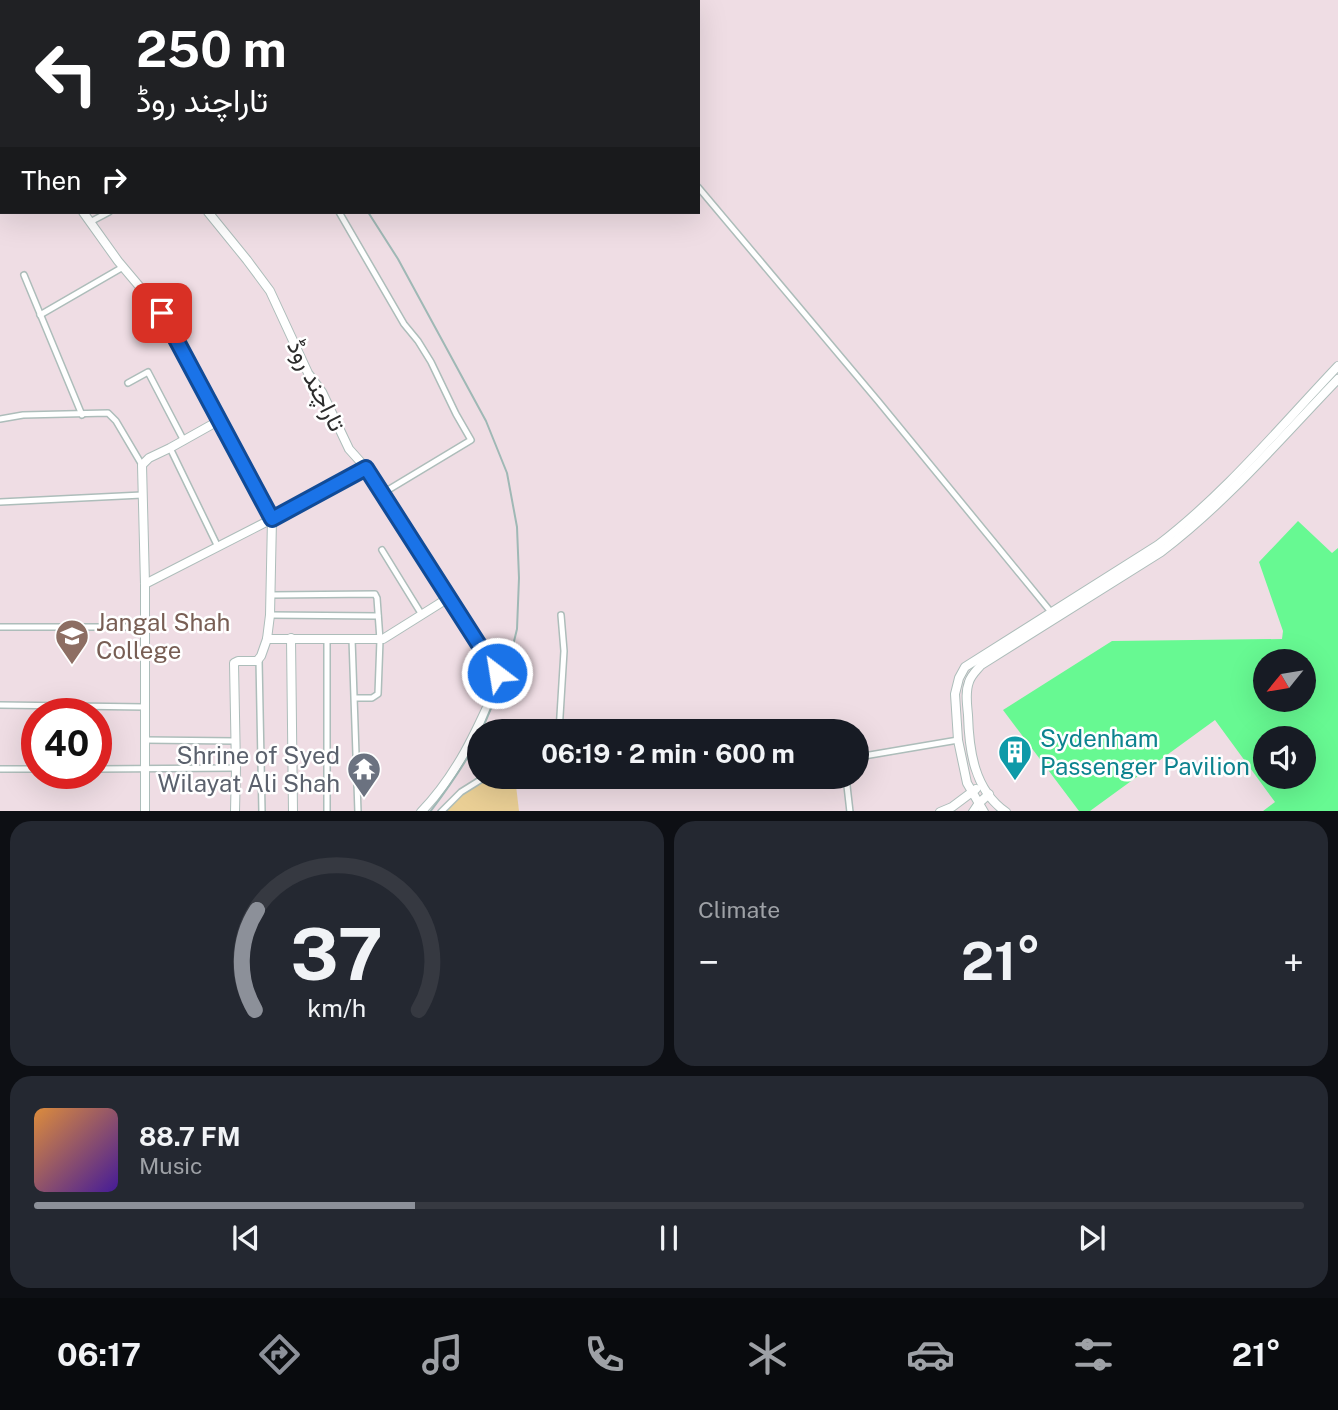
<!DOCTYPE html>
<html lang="en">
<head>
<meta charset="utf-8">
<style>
  body { margin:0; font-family:"Public Sans",Vazirmatn,sans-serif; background:#242831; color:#f1f3f6; height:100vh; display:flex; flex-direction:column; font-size:26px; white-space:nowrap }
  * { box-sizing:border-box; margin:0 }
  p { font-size:23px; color:#9ea1a6 }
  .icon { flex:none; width:38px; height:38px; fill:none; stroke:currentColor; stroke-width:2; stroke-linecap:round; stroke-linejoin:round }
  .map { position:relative; height:811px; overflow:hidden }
  .side { display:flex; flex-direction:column; gap:10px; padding:10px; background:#0d0f14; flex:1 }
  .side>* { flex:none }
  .hud { position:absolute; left:0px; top:0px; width:700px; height:214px; box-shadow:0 7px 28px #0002; background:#202124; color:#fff; overflow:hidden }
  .needle { width:46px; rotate:240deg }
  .tools { position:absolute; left:1253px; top:649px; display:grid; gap:14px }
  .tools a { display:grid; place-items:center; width:63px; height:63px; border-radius:50%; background:#171b24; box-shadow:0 7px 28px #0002; font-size:35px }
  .speed { position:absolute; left:21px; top:698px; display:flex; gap:14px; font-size:35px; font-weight:700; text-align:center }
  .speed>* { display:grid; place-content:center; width:91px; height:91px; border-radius:50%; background:#171b24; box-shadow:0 7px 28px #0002; line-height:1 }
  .speed .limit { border:10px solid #d22; background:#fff; color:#111 }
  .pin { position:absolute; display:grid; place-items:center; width:60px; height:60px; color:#fff; margin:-30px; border-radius:14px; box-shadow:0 4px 10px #0006 }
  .me { position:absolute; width:77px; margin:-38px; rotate:329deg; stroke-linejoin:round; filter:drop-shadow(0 0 5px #0008) }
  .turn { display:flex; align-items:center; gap:24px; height:147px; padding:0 21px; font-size:32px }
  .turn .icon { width:91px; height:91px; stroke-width:2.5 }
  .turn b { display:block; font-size:49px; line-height:60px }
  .then { display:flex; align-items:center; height:66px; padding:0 21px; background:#0003; gap:14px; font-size:26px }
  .big { font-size:52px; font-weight:700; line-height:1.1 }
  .side .tile { flex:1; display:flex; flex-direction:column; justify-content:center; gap:10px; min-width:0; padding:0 24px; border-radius:21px; background:#242831 }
  .side .dial { align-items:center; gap:0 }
  .dial svg { height:182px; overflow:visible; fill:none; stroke:#363941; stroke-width:7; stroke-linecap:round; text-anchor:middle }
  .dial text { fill:#f1f3f6; stroke:none }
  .song { display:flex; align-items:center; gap:21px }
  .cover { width:84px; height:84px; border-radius:10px; background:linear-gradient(135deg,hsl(30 70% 55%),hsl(260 70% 35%)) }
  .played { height:7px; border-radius:4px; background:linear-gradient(90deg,#8c9099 30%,#363941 30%) }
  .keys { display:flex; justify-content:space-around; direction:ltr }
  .heat { display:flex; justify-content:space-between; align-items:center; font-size:38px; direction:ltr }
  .side .tiles { flex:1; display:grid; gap:10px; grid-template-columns:1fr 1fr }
  .tile:last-child { grid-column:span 2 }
  .trip { position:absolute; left:467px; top:719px; width:402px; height:70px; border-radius:35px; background:#171b24; box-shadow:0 7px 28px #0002; font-weight:700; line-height:70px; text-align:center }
  .menu { display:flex; height:112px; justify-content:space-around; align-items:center; background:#090b0e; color:#9ea1a6 }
  .menu .icon { width:49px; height:49px }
  .menu .current { color:#8c9099 }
  .menu b { font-size:32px; color:#f1f3f6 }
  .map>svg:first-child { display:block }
</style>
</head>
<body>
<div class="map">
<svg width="1338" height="812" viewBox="0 0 1338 812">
  <rect width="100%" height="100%" fill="#efdde4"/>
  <polygon fill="#eacf95" points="487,777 515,777 519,811 443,812 452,801"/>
  <path fill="#67f992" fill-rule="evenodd" d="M 1298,521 L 1332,553 L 1338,548 L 1338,811 L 1263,811 L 1275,802 L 1215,720 L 1090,811 L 1079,811 L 1003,710 L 1112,641 L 1282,639 L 1283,631 L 1259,562 ZM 1265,662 L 1304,662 L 1304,700 L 1265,700 ZM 1265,738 L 1304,738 L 1304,777 L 1265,777 Z"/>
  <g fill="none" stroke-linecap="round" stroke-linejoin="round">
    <g stroke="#adbdba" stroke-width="8">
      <g id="street">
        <polyline points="203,0 204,2"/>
        <polyline points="542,0 544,2"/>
        <polyline points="163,2 166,0"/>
        <polyline points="0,122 2,126"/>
        <polyline points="0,180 2,179"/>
        <polyline points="698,187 878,401 1051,612"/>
        <polyline points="339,212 404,324 418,341 431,362 456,414 471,440 383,493"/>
        <polyline points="90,222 109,212"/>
        <polyline points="24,275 82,415"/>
        <polyline points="40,315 123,267"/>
        <polyline points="128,383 148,372 184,441"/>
        <polyline points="0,419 23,415 108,413 116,421 142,465"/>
        <polyline points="170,448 218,547"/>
        <polyline points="0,502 142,495"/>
        <polyline points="382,550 422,615"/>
        <polyline points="271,595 375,594 377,598 380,640 378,694 372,698 355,698"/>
        <polyline points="270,615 378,616"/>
        <polyline points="0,627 145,627"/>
        <polyline points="327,639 327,812"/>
        <polyline points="352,639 358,812"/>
        <polyline points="259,660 262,812"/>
        <polyline points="0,705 145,707"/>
        <polyline points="559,732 564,651 561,615"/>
        <polyline points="145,740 235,741"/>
        <polyline points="858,757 958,740"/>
        <polyline points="0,769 37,769"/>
        <polyline points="96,769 236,768"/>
        <polyline points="846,777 850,812"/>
        <polyline points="441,812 461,792 485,777"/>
      </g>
    </g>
    <g stroke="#adbdba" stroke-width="10">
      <g id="secondary">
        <polyline points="94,0 94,2"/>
        <polyline points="0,85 2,88"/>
        <polyline points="83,212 118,261 166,318 272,519 270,615 267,639 261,656 257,661 238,661 234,663 236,768 235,812"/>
        <path d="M 208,212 L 247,260 L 270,291 L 308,373 L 322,392 L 349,449 L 366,468 L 497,673 L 498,683 C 477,730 457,775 421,812"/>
        <polyline points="145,584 272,519 366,468"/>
        <polyline points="291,638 293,812"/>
        <polyline points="267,639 383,639 450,597"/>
        <polyline points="145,812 145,584 142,465 149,458 170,448 220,420"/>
        <polyline points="940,812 952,807 976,789"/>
        <polyline points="973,812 979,803 989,794"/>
        <path d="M 984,812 L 967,783 L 958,740 L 955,694 L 959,678 L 965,667 L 1158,545 C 1225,494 1280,427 1338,366"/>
        <path d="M 1006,812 C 974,790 969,750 968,715 C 967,704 965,692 969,682 C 971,675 977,670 981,665 L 1161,552 C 1227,502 1281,438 1338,379"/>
      </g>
    </g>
    <use href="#street" stroke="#fff" stroke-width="5"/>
    <use href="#secondary" stroke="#fff" stroke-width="8"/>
    <g stroke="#9fb8b5" stroke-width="2">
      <polyline points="234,0 235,2"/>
      <polyline points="368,212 398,259 486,421 507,473 517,527 519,578 517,629 507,670 481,732"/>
      <path d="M 430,812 C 449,787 466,763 480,735"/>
    </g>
  </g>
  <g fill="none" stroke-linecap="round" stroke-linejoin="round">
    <g stroke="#114b97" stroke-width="18">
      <polyline id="route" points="162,313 272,519 366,468 497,673"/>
    </g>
    <use href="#route" stroke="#1a73e8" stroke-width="12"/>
  </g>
  <defs>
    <g id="school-pin" transform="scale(1.75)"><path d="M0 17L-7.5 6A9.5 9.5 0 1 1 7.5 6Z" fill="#8d6e63" stroke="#fff"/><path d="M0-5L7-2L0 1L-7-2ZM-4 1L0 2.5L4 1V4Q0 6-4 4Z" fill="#fff"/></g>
    <g id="building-pin" transform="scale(1.75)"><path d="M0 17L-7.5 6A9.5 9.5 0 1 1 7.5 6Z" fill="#0f9aa8" stroke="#fff"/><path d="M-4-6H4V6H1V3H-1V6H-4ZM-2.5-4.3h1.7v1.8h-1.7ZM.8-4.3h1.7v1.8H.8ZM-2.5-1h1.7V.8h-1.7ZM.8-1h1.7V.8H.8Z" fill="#fff"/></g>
    <g id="temple-pin" transform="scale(1.75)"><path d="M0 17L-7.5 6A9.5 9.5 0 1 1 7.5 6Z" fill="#6b7280" stroke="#fff"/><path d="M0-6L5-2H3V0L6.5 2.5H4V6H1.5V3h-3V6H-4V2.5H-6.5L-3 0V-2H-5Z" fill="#fff"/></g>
  </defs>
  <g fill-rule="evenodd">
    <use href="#school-pin" x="72" y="636"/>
    <use href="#building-pin" x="1015" y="752"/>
    <use href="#temple-pin" x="364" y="769"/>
  </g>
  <g text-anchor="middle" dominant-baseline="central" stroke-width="5" stroke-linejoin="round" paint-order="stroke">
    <g font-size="24" fill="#2c2c2c" stroke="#fff">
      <text transform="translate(317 385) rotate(63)">تاراچند روڈ</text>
    </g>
    <g font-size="24" fill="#785e54" stroke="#fff" text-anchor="start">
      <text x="96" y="622">Jangal Shah<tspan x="96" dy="28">College</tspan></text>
    </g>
    <g font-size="24" fill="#0d838f" stroke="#fff" text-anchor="start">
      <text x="1040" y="738">Sydenham<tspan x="1040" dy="28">Passenger Pavilion</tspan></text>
    </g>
    <g font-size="24" fill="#5b616d" stroke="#fff" text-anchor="end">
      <text x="340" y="755">Shrine of Syed<tspan x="340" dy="28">Wilayat Ali Shah</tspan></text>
    </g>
  </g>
</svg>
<div class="tools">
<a><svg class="needle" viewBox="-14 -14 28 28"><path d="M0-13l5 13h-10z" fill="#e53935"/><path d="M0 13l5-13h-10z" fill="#9ea1a6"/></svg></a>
<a><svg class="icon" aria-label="sound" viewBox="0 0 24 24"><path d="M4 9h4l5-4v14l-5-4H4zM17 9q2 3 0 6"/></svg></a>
</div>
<div class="speed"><div class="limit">40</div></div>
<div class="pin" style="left:162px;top:313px;background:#d93025"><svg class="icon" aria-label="arrive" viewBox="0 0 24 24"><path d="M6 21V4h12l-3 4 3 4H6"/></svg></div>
<svg class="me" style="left:497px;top:673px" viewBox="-20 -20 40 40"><circle r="17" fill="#1a73e8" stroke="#fff" stroke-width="3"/><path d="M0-11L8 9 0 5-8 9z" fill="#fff"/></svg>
<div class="trip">06:19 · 2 min · 600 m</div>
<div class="hud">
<div class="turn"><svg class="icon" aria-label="left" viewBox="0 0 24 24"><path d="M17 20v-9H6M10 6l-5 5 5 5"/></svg><div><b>250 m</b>تاراچند روڈ</div></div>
<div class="then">Then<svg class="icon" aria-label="right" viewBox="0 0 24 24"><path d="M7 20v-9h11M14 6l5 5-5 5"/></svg></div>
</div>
</div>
<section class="side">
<div class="tiles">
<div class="tile dial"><svg viewBox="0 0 100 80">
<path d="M14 69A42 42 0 1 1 86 69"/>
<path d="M14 69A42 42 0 0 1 15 25" stroke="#8c9099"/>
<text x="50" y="56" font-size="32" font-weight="700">37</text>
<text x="50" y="72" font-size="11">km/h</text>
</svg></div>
<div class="tile"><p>Climate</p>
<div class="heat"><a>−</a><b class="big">21°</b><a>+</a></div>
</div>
<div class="tile">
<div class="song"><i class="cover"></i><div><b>88.7 FM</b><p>Music</p></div></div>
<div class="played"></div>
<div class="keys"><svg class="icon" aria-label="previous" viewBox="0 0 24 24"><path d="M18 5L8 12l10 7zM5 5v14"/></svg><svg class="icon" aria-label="pause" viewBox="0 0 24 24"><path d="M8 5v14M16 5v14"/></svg><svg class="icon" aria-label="next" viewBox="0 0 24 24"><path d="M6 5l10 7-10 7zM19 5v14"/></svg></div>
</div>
</div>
</section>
<nav class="menu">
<b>06:17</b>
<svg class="icon current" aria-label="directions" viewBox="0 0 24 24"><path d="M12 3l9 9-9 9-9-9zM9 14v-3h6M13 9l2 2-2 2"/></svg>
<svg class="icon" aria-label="music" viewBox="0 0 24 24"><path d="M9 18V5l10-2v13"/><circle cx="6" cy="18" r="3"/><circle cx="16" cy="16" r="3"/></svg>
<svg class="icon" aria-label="phone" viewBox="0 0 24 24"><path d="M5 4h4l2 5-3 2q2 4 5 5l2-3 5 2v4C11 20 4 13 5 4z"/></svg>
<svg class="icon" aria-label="climate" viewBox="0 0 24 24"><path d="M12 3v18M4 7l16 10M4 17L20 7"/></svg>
<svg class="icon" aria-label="car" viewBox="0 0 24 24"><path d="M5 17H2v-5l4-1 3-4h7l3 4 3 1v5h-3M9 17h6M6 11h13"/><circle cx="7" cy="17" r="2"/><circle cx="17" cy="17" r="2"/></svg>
<svg class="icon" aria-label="filters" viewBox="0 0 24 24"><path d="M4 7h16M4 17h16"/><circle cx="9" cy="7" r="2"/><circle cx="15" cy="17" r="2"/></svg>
<b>21°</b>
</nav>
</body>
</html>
